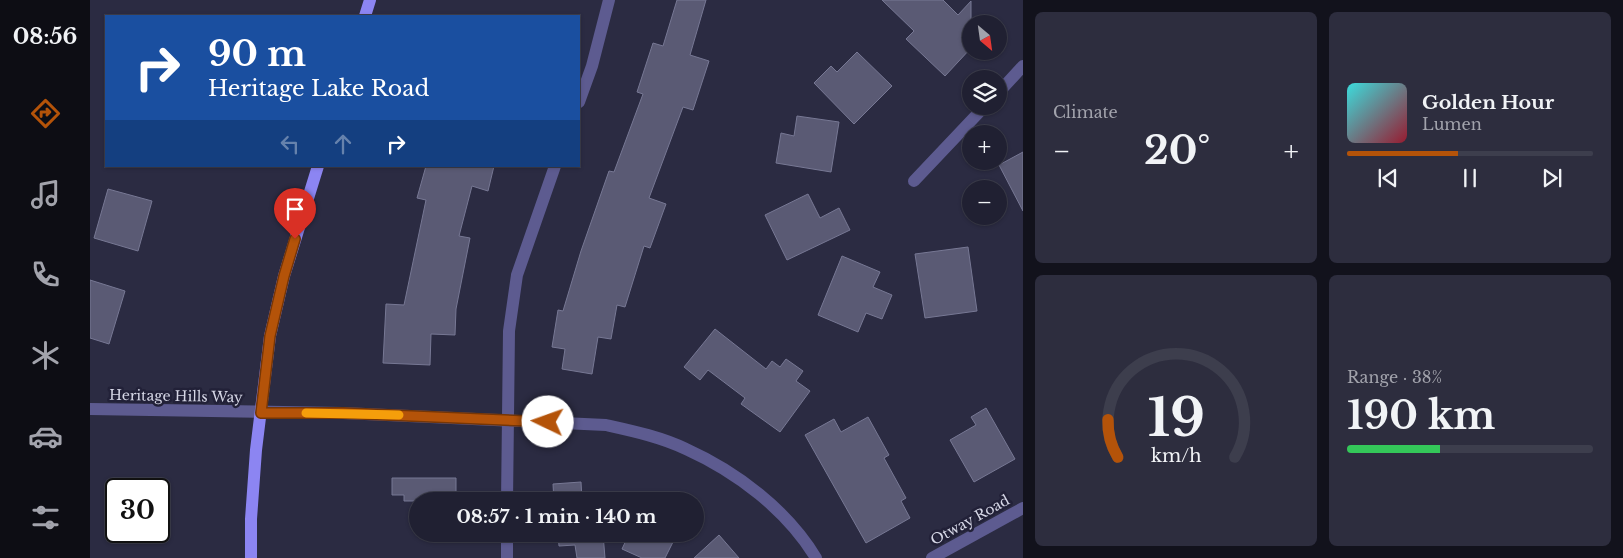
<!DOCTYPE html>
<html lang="en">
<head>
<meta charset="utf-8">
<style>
  body { margin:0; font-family:"Libre Baskerville",serif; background:#2d2d3e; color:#f1f3f6; height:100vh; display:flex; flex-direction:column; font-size:19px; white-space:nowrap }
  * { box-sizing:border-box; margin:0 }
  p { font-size:16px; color:#a2a3ac }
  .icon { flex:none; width:28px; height:28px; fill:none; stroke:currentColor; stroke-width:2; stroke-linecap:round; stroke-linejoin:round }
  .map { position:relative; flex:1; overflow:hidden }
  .details { display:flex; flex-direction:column; gap:12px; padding:12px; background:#12121c; width:600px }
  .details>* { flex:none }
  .hud { position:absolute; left:15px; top:15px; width:475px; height:152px; border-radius:0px; box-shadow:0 1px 4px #0004,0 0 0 1px #3d3e4d; background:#1a4fa0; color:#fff; overflow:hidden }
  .needle { width:32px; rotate:151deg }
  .controls { position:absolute; left:872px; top:15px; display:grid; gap:10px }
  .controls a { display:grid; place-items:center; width:45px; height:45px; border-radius:50%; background:#202032; box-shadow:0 1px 4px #0004,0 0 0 1px #3d3e4d; font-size:25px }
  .speed { position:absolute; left:15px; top:478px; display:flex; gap:10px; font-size:25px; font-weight:700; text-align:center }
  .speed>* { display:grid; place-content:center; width:65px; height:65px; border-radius:50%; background:#202032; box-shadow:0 1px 4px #0004,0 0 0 1px #3d3e4d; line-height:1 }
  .speed .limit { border:2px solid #111; border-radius:8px; background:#fff; color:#111 }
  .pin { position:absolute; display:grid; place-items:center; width:42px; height:42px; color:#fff; margin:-51px -21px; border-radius:50% 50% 50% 0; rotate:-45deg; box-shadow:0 0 5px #0007 }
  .pin .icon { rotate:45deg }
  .me { position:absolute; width:55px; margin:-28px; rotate:273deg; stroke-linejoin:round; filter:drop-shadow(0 0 4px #0008) }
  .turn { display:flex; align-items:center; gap:18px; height:105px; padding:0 20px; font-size:22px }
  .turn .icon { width:65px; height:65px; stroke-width:2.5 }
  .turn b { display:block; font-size:35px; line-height:42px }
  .lanes { display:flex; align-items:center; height:48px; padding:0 20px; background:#0003; justify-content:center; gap:25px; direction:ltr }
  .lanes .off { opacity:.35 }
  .big { font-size:38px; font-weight:800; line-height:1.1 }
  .details .card { flex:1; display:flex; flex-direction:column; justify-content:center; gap:8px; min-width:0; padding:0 18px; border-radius:8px; background:#2d2d3e }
  .details .dial { align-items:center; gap:0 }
  .dial svg { height:130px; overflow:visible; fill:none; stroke:#3d3e4d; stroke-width:7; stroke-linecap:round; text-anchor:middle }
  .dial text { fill:#f1f3f6; stroke:none }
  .song { display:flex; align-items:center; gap:15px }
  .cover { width:60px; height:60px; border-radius:8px; background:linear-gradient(135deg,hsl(180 70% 55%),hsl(350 70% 35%)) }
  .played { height:5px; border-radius:2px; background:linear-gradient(90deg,#b45309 45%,#3d3e4d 45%) }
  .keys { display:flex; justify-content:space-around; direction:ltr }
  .heat { display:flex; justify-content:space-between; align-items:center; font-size:28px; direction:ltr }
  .charge { height:8px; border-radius:4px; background:linear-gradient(90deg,#34c759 38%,#3d3e4d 0) }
  .details .tiles { flex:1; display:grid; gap:12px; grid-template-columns:repeat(2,1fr) }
  .trip { position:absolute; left:319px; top:492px; width:295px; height:50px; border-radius:25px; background:#202032; box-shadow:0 1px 4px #0004,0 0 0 1px #3d3e4d; font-weight:800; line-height:50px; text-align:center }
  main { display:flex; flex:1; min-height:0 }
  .tab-bar { display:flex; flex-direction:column; width:90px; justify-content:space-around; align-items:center; background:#0d0d14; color:#a2a3ac }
  .tab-bar .icon { width:35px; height:35px }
  .tab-bar .on { color:#b45309 }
  .tab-bar b { font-size:22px; color:#f1f3f6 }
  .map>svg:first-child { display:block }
</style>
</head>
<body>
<main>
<nav class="tab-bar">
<b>08:56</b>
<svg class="icon on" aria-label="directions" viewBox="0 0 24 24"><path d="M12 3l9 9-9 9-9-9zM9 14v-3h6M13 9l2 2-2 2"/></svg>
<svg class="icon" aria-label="music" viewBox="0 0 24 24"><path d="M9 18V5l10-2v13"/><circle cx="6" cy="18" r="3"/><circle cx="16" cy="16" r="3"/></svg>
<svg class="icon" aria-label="phone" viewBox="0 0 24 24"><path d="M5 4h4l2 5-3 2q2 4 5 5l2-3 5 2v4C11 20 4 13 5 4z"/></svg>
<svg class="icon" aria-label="climate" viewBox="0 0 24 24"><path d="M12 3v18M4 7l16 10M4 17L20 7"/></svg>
<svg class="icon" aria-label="car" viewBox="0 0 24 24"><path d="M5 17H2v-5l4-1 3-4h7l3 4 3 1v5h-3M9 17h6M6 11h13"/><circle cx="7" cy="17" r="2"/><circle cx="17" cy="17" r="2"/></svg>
<svg class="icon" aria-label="filters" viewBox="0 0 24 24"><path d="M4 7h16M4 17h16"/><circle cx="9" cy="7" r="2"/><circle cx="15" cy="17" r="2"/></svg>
</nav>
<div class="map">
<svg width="933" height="558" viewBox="0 0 933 558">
  <rect width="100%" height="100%" fill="#2b2b42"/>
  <g fill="#5a5a74" stroke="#777894">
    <polygon points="587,0 616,0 600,55 619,61 603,110 593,107 559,198 576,204 560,248 554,246 535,307 527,305 521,339 508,337 502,374 472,369 475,349 462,347 468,310 473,311 491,251 519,171 524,172 553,94 547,92 563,43 573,46"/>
    <polygon points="792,0 853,0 868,15 881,1 881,48 855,76 816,39 824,31"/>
    <polygon points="767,52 802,86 764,124 724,83 741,66 747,72"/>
    <polygon points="707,116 749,122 741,172 686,163 691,133 704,136"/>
    <polygon points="933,152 933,211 909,165"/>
    <polygon points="336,166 404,166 398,191 382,186 369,236 380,238 366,309 365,335 341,334 340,365 293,363 296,304 314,305 336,200 327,198"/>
    <polygon points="18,189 62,201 48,251 4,238"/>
    <polygon points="718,194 730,218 749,208 760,230 697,260 675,215"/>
    <polygon points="878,247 887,311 835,318 825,254"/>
    <polygon points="752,256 790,272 783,287 802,295 792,319 776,313 768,332 728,315"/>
    <polygon points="0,280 35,291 19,344 0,338"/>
    <polygon points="625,329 676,369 682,361 690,367 696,359 713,371 706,381 720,391 690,432 651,404 655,398 618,370 610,380 594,367"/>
    <polygon points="896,408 925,459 884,482 860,440 886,425 881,417"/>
    <polygon points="778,417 799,455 794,458 816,498 811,501 820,518 776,543 715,435 744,419 751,432"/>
    <polygon points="302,478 366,478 366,501 314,501 314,495 302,495"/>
    <polygon points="491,482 492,500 509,498 510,501 464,501 463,484"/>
    <polygon points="559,492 579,501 555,501"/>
    <polygon points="468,534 513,534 515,558 487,558 485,545 469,546"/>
    <polygon points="539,534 587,534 575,558 552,558 532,549"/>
    <polygon points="629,535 649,558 604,558"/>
  </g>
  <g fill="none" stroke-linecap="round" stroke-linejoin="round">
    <g stroke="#5d5b90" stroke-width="12">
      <polyline points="909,92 933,66"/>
      <polyline points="489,102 502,66 519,0"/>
      <polyline points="824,181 895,106"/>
      <path d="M 0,409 L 253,413 L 516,425 C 543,431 571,437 596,449 C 647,472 697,510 726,558"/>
      <polyline points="417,501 419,331 427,275 465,166"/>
      <polyline points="417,558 417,534"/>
      <polyline points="842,558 933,508"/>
    </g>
    <g stroke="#8c85f2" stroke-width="12">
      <polyline points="275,16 280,0"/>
      <polyline points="161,558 161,519 166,450 180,336 194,276 228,166"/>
    </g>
  </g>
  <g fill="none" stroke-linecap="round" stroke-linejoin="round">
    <g stroke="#753606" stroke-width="12">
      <polyline id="route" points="205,239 194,276 180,336 171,413 253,413 458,422"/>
    </g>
    <use href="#route" stroke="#b45309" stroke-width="9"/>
    <polyline stroke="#f59e0b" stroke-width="9" points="216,413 309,415"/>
  </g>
  <g text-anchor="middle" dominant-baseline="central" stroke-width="5" stroke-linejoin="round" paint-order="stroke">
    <g font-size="14" fill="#d6d7e6" stroke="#222138">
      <text transform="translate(86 396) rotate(1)">Heritage Hills Way</text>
      <text transform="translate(880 520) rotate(-29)">Otway Road</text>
    </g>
  </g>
</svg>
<div class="controls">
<a><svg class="needle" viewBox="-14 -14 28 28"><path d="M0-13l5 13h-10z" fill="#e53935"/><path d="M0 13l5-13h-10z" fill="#a2a3ac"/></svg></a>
<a><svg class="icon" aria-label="layers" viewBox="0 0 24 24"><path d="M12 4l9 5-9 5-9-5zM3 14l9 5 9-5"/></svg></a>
<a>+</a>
<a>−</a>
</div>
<div class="speed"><div class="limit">30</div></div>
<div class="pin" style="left:205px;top:239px;background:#d93025"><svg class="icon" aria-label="arrive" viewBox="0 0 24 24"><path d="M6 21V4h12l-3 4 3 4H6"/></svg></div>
<svg class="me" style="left:458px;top:422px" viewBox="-20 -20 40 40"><circle r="19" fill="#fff"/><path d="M0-13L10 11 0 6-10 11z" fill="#b45309"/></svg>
<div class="trip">08:57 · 1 min · 140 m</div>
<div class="hud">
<div class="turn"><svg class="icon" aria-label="right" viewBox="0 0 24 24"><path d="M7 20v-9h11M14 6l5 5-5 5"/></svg><div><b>90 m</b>Heritage Lake Road</div></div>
<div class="lanes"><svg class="icon off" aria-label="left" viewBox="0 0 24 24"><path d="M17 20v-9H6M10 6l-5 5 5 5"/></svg><svg class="icon off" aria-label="ahead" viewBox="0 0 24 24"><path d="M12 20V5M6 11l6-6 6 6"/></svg><svg class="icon" aria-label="right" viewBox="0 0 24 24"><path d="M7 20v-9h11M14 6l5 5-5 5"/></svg></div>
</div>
</div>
<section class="details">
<div class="tiles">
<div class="card"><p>Climate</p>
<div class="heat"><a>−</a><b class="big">20°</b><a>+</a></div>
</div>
<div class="card">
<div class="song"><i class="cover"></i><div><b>Golden Hour</b><p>Lumen</p></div></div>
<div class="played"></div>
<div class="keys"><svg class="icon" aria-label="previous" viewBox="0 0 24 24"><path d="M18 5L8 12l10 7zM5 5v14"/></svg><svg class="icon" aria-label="pause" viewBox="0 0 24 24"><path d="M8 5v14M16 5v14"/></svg><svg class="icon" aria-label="next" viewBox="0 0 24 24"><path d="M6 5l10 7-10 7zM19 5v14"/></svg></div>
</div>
<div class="card dial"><svg viewBox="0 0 100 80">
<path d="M14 69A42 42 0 1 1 86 69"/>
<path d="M14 69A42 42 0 0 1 8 46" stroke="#b45309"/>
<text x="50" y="56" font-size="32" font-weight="700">19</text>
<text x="50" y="72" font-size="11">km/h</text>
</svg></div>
<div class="card"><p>Range · 38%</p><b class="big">190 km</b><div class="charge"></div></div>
</div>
</section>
</main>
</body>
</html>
